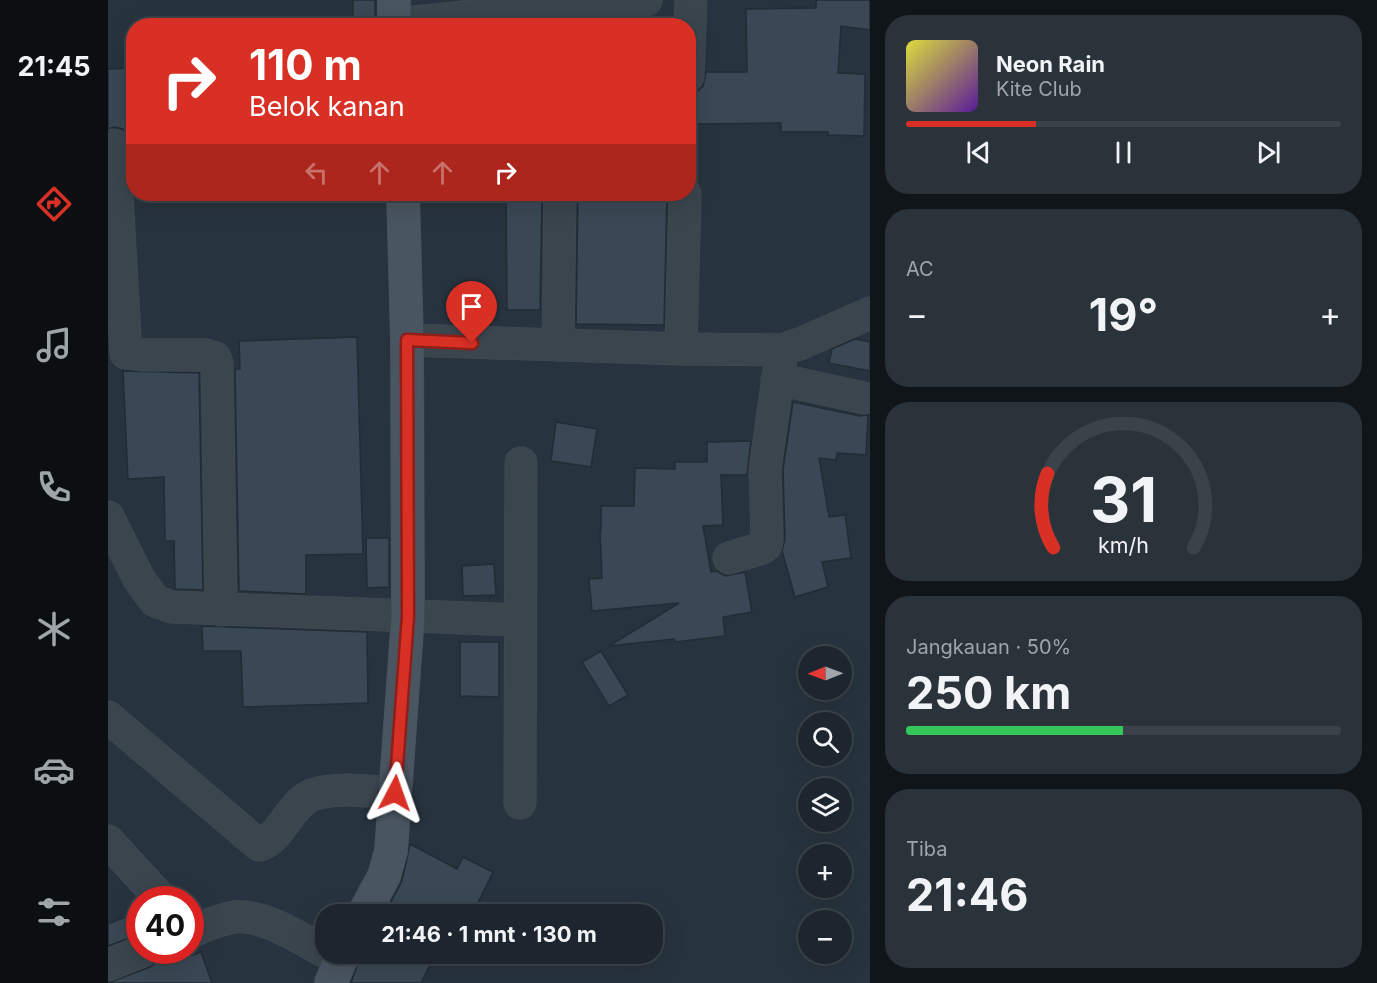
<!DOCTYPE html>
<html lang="id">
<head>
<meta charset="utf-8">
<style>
  body { margin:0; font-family:Inter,sans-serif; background:#2a323a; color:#f1f3f6; height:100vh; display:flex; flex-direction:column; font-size:22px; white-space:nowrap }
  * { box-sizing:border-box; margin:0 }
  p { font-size:20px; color:#a0a5aa }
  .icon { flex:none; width:33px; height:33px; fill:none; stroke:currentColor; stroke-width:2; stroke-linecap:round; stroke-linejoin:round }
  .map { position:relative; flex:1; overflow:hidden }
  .sheet { display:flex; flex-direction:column; gap:15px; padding:15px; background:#101519; width:507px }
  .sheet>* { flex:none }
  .guide { position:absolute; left:18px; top:18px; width:570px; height:183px; border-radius:24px; box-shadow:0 6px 24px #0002,0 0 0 2px #3b434a; background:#d93025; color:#fff; overflow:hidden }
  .needle { width:39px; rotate:269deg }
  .buttons { position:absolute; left:690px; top:646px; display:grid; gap:12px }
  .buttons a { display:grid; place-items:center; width:54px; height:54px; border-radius:50%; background:#1d262e; box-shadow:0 6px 24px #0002,0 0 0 2px #3b434a; font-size:30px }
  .speed { position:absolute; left:18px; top:886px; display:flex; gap:12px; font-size:30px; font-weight:700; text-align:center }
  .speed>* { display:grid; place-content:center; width:78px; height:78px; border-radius:50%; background:#1d262e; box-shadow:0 6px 24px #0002,0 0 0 2px #3b434a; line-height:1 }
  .speed .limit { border:9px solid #d22; background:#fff; color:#111 }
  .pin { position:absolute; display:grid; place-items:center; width:51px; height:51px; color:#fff; margin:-62px -26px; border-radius:50% 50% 50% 0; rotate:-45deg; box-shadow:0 0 6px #0007 }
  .pin .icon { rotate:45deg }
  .me { position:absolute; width:66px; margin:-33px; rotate:4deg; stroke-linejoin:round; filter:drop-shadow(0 0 4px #0008) }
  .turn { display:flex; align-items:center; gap:21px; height:126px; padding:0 24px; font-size:27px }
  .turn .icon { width:78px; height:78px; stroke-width:2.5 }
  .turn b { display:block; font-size:42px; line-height:51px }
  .lanes { display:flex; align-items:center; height:57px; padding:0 24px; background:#0003; justify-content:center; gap:30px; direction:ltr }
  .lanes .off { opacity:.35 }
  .big { font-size:45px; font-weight:700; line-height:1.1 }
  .sheet .card { flex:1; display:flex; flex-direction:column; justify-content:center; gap:9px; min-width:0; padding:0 21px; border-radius:24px; background:#2a323a }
  .sheet .dial { align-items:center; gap:0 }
  .dial svg { height:156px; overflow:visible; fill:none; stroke:#3b434a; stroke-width:7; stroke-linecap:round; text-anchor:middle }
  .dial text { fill:#f1f3f6; stroke:none }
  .song { display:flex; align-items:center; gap:18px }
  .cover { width:72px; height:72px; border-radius:9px; background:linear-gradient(135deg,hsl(60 70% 55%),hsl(270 70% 35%)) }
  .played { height:6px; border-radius:3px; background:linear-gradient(90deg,#d93025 30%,#3b434a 30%) }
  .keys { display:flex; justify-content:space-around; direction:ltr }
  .heat { display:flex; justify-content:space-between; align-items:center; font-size:33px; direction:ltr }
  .charge { height:9px; border-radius:4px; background:linear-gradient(90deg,#34c759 50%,#3b434a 0) }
  .trip { position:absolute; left:207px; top:904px; width:348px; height:60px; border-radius:24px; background:#1d262e; box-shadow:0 6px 24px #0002,0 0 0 2px #3b434a; font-weight:700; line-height:60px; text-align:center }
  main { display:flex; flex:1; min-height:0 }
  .tab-bar { display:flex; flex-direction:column; width:108px; justify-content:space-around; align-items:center; background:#0c0f12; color:#a0a5aa }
  .tab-bar .icon { width:42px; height:42px }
  .tab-bar .on { color:#d93025 }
  .tab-bar b { font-size:27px; color:#f1f3f6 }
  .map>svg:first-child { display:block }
</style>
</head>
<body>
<main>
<nav class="tab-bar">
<b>21:45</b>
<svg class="icon on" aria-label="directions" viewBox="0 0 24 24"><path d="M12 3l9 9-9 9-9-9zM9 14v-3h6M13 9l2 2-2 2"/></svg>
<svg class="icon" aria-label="music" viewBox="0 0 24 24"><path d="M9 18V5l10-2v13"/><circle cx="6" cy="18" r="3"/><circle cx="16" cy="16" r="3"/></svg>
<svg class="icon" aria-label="phone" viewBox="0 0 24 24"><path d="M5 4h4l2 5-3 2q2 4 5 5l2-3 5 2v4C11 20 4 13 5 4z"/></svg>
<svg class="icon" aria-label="climate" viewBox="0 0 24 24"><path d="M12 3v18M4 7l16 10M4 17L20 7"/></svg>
<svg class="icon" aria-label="car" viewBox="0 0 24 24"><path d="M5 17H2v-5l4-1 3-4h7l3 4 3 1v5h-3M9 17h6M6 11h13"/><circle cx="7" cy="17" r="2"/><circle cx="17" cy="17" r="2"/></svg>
<svg class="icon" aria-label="filters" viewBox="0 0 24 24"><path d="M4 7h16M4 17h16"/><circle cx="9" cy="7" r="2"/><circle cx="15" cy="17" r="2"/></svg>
</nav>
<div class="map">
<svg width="762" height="983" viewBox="0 0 762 983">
  <rect width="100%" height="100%" fill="#27333e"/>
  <g fill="#394854" stroke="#222c35" stroke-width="1.5">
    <polygon points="245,0 267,0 267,22 245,23"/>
    <polygon points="708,0 762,0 762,30 733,26 730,73 757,74 756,136 720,135 720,132 673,132 673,123 583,124 582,93 589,92 595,86 598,72 639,72 638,9 708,8"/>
    <polygon points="26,68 26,143 24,143 21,136 15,129 6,127 0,129 0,69"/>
    <polygon points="398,194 434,194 432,310 399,310"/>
    <polygon points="470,194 559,194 556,325 468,324"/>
    <polygon points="249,337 255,554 198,555 198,594 131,591 127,369 132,369 131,341"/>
    <polygon points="747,339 762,342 762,371 721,363 724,349"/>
    <polygon points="15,371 91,373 95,590 67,589 66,541 57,541 56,477 20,479"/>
    <polygon points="685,402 752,416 760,415 758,455 729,453 728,460 711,458 721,517 737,515 743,558 714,562 720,587 687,597 674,551 677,539 675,470"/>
    <polygon points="448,422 489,429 483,467 443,461"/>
    <polygon points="643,441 639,475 613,475 615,525 595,526 603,572 609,571 617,576 637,572 644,612 615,617 617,636 567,642 566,639 501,646 571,603 484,611 481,579 494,578 492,531 493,531 493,506 526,506 527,468 567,469 567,462 599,462 599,442"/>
    <polygon points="258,538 281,538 281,587 259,588"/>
    <polygon points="386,564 388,595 355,596 354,566"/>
    <polygon points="94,626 259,632 260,703 135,707 133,651 95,651"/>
    <polygon points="352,642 391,642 391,697 352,696"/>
    <polygon points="493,651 520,695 501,706 474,662"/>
    <polygon points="302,844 349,869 355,857 385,872 364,915 276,915 294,881"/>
    <polygon points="32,911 32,934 0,946 0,924"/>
    <polygon points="53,951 58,951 64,963 93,952 104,983 0,983 42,967 49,962"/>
    <polygon points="253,954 330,954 325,964 323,963 313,983 243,983"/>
  </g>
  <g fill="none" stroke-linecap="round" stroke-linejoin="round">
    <g stroke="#444e57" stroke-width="33">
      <g id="street">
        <polyline points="286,24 503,2 538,0"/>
        <polyline points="580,76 583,0"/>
        <polyline points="6,145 18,353 34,355 98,355 107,358 109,363 113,610"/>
        <polyline points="299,340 573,349 674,350 694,343 762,313"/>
        <polyline points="450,345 452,194"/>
        <polyline points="573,349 577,194"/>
        <polyline points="669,379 756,398"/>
        <polyline points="0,517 31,579 47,601 64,607 412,620"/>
        <polyline points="621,558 654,548 658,545 659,540 657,469 674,350"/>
        <path d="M 0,717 L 151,845 C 171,842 182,803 204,795 C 227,786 263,792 287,793"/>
        <polyline points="412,803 413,463"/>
        <polyline points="0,841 54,900"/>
        <path d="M 82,932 C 97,926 112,919 127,917 C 156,914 192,939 218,952"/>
        <polyline points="0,965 35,951"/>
      </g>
    </g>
    <g stroke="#444e57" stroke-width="34">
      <g id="secondary">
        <polyline points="286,0 286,26"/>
        <polyline points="255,915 276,876 283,851 300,616 299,340 295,194"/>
        <polyline points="223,983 235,954"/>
      </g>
    </g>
    <use href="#street" stroke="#3b454e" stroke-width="32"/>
    <use href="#secondary" stroke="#495561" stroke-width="33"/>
  </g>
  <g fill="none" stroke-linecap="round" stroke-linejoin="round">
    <g stroke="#8d1f18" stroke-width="15">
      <polyline id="route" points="287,793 300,616 299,340 364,343"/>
    </g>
    <use href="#route" stroke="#d93025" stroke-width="10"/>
  </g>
</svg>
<div class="buttons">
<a><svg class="needle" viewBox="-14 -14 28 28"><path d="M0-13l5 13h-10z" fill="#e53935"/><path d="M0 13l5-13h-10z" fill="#a0a5aa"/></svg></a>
<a><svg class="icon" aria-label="search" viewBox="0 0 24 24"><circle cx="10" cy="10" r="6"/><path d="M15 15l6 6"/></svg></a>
<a><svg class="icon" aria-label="layers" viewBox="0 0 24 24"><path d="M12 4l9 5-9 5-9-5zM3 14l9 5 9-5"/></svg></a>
<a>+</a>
<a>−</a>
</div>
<div class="speed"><div class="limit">40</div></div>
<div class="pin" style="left:364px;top:343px;background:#d93025"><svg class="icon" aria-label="arrive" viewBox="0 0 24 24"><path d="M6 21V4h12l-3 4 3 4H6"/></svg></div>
<svg class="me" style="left:287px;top:793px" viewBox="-20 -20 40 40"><path d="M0-17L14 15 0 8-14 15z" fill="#d93025" stroke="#fff" stroke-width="4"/></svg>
<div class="trip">21:46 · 1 mnt · 130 m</div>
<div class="guide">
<div class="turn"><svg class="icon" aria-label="right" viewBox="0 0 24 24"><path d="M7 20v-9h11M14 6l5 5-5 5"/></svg><div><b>110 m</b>Belok kanan</div></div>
<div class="lanes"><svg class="icon off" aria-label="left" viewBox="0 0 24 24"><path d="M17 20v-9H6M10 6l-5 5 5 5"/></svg><svg class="icon off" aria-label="ahead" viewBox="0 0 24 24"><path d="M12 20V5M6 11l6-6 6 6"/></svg><svg class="icon off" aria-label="ahead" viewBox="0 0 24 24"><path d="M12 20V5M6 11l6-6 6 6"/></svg><svg class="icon" aria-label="right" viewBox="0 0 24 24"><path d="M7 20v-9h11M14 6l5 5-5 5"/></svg></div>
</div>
</div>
<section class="sheet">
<div class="card">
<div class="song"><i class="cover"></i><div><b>Neon Rain</b><p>Kite Club</p></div></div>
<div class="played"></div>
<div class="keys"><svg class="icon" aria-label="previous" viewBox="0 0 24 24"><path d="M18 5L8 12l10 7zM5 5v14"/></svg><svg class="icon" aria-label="pause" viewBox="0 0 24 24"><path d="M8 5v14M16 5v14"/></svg><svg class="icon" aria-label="next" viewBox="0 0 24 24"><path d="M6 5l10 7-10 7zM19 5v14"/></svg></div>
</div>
<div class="card"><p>AC</p>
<div class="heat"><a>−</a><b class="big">19°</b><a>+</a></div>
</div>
<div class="card dial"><svg viewBox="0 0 100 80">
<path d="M14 69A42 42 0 1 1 86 69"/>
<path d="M14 69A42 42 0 0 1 11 31" stroke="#d93025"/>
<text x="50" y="56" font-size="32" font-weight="700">31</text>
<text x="50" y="72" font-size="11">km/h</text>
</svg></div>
<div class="card"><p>Jangkauan · 50%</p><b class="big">250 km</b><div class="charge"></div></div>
<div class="card"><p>Tiba</p><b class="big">21:46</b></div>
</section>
</main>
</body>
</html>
